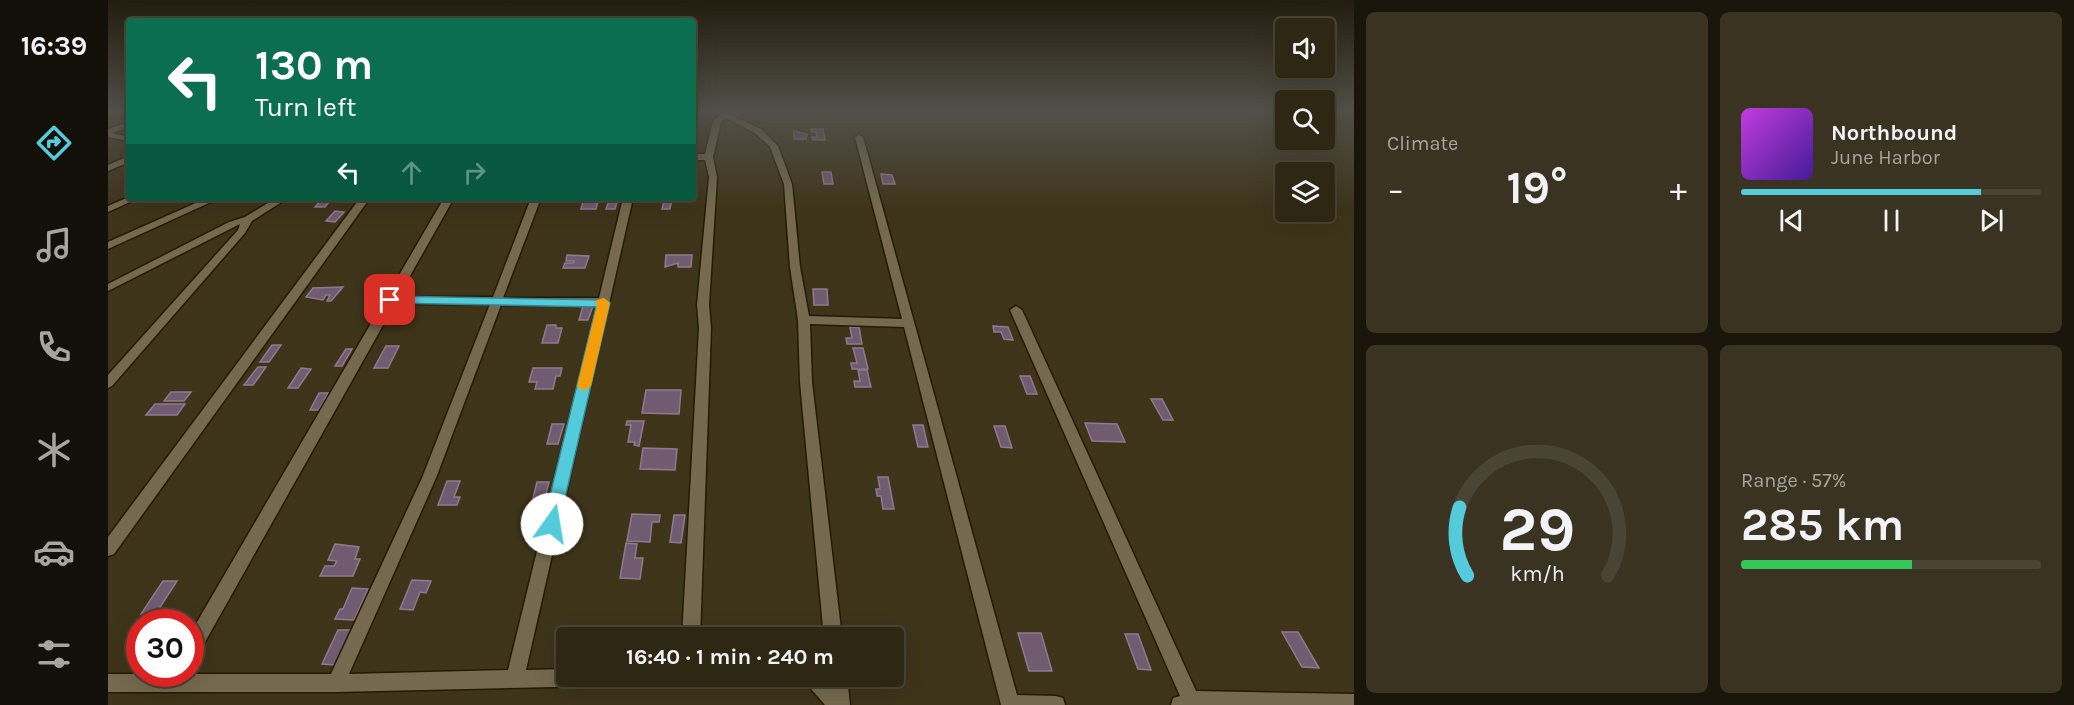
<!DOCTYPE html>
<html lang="en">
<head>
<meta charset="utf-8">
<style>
  body { margin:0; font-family:Karla,sans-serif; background:#3a3322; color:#f1f3f6; height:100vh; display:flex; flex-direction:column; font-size:22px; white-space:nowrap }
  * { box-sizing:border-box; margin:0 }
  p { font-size:20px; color:#a7a5a0 }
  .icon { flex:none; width:33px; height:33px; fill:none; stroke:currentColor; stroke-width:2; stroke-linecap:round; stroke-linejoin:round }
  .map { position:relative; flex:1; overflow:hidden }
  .drawer { display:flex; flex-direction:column; gap:12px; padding:12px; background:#19150b; width:720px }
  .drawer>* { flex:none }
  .banner { position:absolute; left:18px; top:18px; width:570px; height:183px; border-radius:6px; box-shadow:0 6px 24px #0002,0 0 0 2px #494434; background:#0b6e4f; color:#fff; overflow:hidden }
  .tools { position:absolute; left:1167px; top:18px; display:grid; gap:12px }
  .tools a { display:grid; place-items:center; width:60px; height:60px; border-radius:6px; background:#2e2714; box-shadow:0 6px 24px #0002,0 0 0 2px #494434; font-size:30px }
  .speed { position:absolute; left:18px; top:609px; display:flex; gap:12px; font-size:30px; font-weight:700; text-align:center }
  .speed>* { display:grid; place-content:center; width:78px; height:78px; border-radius:50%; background:#2e2714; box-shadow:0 6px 24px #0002,0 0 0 2px #494434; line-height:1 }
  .speed .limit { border:9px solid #d22; background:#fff; color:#111 }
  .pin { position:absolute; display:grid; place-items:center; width:51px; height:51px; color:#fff; margin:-26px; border-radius:12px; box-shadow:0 3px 9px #0006 }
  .me { position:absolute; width:66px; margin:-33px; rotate:13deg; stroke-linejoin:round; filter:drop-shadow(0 0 4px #0008) }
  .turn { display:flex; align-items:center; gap:21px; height:126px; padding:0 30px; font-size:27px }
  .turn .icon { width:78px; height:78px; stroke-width:2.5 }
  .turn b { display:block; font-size:42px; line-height:51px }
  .lanes { display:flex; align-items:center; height:57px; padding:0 30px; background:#0003; justify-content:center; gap:30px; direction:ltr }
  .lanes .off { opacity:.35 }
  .big { font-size:45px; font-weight:700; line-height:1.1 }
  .drawer .tile { flex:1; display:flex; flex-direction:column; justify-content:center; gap:9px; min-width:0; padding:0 21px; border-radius:9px; background:#3a3322 }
  .drawer .dial { align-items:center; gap:0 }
  .dial svg { height:156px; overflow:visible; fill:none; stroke:#494434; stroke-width:7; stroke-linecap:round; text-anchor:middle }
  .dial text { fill:#f1f3f6; stroke:none }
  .song { display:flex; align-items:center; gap:18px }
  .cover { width:72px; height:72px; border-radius:9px; background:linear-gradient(135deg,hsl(290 70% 55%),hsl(260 70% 35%)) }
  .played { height:6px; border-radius:3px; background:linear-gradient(90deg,#53cbdb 80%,#494434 80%) }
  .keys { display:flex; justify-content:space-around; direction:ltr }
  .heat { display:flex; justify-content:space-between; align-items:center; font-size:33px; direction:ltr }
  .charge { height:9px; border-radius:4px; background:linear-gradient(90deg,#34c759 57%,#494434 0) }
  .drawer .tiles { flex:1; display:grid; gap:12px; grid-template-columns:repeat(2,1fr) }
  .trip { position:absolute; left:448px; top:627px; width:348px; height:60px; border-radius:6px; background:#2e2714; box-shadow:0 6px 24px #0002,0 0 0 2px #494434; font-weight:700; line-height:60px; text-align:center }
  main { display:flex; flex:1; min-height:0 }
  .dock { display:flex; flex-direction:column; width:108px; justify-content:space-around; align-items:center; background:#121008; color:#a7a5a0 }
  .dock .icon { width:42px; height:42px }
  .dock .on { color:#53cbdb }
  .dock b { font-size:27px; color:#f1f3f6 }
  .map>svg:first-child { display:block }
</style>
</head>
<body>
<main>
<nav class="dock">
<b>16:39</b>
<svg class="icon on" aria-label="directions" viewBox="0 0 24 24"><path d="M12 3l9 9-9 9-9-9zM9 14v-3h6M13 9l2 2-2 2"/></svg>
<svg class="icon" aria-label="music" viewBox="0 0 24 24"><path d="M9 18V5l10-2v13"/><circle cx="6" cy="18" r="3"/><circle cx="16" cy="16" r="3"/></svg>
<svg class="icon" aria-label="phone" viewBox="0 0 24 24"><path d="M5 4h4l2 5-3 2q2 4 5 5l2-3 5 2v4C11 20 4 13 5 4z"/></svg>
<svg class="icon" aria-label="climate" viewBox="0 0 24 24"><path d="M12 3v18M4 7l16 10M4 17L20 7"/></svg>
<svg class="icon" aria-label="car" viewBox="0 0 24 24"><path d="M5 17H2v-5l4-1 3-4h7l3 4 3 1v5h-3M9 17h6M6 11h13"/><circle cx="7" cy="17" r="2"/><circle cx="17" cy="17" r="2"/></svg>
<svg class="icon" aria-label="filters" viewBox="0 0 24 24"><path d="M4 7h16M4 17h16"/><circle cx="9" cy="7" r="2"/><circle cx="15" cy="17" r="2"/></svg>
</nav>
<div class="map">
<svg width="1246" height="705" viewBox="0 0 1246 705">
  <rect width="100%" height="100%" fill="#3e341a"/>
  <g fill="#715b70" stroke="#90798f" stroke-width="1.5">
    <polygon points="703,129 715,129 717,140 705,140 704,137 709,137 708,132 703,132"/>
    <polygon points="686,131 699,134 698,139 686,139"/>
    <polygon points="714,172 723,172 725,184 716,184"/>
    <polygon points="773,174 784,175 787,184 775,184"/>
    <polygon points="215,198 224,198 217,207 207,207"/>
    <polygon points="476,198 491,198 488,209 473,209"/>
    <polygon points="502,198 510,198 507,209 498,209"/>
    <polygon points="557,198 564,198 562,209 554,209"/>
    <polygon points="227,211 236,212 227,222 218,221"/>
    <polygon points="459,255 481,256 477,268 455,268 457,263 465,263 466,261 458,261"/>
    <polygon points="558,255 584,255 583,267 570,267 570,263 557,267"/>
    <polygon points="235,287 223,301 219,301 222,295 218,295 215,300 198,297 205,288"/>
    <polygon points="705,289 719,289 720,305 706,305"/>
    <polygon points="475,306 485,306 480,320 471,320"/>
    <polygon points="439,325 448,325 448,328 454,328 450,343 434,343"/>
    <polygon points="885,326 900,327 905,340 896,339 893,332 886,332"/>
    <polygon points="742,327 751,327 754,344 739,344 738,338 744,338"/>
    <polygon points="164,345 173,345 161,362 152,362"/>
    <polygon points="278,346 291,346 280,368 266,368"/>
    <polygon points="745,348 755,348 760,369 744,369 743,363 749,363"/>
    <polygon points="238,349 244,349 234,366 227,366"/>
    <polygon points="150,367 158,367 145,385 136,385"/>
    <polygon points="193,368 203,369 190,388 180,388"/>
    <polygon points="425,368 454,368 452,376 448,376 445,389 427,389 429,382 421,382"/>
    <polygon points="750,370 759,370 763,387 747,387 746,381 752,381"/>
    <polygon points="912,376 922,376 929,394 919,394"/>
    <polygon points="538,390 573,390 571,414 534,413"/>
    <polygon points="63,392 83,392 76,401 56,401"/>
    <polygon points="211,393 220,393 211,410 202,410"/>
    <polygon points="1043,399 1054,399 1065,420 1055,420"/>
    <polygon points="47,404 77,404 69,415 38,415"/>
    <polygon points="519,421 536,421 531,446 526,445 527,442 520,442 523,425 518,425"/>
    <polygon points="977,423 1009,424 1017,442 984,441"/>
    <polygon points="444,424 456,424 450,444 439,444"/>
    <polygon points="805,425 815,425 820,447 810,447"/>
    <polygon points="886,426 897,426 904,448 893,447"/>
    <polygon points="535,448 569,449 567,470 532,469"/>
    <polygon points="770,477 780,477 786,509 775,509 773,496 769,496 768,489 772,489"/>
    <polygon points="339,481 352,481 346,497 352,497 349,505 330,505"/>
    <polygon points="429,482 441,482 435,506 423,506"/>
    <polygon points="524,514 552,515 551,522 544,522 542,542 519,541"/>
    <polygon points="566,515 577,515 573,543 562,542"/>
    <polygon points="518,543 529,544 527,558 535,558 532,579 512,578"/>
    <polygon points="227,544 251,547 247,559 252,559 245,576 212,576 217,566 226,566 229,561 220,560"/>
    <polygon points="304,580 323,581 318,593 312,592 305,610 292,609"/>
    <polygon points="55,581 69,581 47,615 33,614"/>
    <polygon points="244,588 260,589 246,620 227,619 232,609 235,609"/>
    <polygon points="230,630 243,630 227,665 214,664"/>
    <polygon points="1174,632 1190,632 1211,668 1194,667"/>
    <polygon points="910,633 933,633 944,671 921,671"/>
    <polygon points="1017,634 1030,634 1043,670 1030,669"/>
  </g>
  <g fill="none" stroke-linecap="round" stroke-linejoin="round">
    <g stroke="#251b03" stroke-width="3">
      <g id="street">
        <polygon points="606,111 615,111 653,129 670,146 684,184 692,267 701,316 794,319 747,137 751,135 755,137 909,695 948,696 955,698 957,705 893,705 796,327 702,324 704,382 734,638 716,638 692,382 690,320 682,267 676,184 662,147 647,133 618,118 613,122 605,157 609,177 601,305 603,328 592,638 574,638 591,328 589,305 601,177 597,160 585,160 585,154 597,154 605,121 612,115"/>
        <polygon points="21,122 21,127 4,133 21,137 21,141 0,137 0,129"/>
        <polygon points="21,156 21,162 0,171 0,165"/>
        <polygon points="21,197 31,198 0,212 0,206"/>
        <polygon points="99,198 112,198 0,249 0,242"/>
        <polygon points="168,198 180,198 144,221 137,233 4,386 0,388 0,375 130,230 132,224 0,291 0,284 121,222 137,217"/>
        <polygon points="252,198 262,198 6,554 0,556 0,537"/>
        <path d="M 336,198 L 346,198 L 290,297 L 385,297 L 423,198 L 433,198 L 395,298 L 491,298 L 515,198 L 525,198 L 418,670 L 459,669 L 459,676 L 546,676 L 543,682 L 537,685 L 228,692 L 0,692 L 0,674 L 223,674 L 314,478 L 382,304 L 287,304 L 88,658 L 82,661 L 82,634 ZM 393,305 L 489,305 L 400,670 L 241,674 L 328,478 Z"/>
        <polygon points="908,306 914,310 1088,691 1246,694 1246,705 1063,705 1065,698 1072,696 902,310"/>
        <polygon points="694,676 716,676 722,683 721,676 739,676 742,705 717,705 697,682"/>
      </g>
    </g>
    <use href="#street" fill="#756a4f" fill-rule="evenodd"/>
  </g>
  <linearGradient id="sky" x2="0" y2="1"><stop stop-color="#221d0e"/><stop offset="0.53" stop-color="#525049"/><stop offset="1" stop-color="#525049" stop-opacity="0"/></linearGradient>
  <rect width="1246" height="209" fill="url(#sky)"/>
  <polygon fill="#53cbdb" stroke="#36848e" stroke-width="1.5" points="282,296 500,300 502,303 450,529 444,531 437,529 435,524 488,307 278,303 276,300"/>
  <polygon fill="#f59e0b" points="496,298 502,303 483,386 476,391 469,386 489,305 487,303 489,300"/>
</svg>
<div class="tools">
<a><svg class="icon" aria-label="sound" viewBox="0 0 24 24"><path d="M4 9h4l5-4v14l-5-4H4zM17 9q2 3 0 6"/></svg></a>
<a><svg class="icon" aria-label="search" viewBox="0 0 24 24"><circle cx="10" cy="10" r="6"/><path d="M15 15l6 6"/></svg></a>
<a><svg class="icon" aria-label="layers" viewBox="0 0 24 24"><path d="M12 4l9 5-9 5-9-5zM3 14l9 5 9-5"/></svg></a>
</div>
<div class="speed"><div class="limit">30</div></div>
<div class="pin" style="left:282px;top:300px;background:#d93025"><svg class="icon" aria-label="arrive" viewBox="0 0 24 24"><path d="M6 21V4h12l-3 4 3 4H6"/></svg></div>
<svg class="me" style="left:444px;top:524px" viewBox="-20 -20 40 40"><circle r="19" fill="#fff"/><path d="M0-13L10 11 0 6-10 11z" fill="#53cbdb"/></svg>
<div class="trip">16:40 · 1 min · 240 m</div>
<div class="banner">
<div class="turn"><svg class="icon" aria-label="left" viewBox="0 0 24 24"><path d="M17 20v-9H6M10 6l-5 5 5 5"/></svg><div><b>130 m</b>Turn left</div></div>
<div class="lanes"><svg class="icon" aria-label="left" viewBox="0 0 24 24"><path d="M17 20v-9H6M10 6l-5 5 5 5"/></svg><svg class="icon off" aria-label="ahead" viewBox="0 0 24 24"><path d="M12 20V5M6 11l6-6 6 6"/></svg><svg class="icon off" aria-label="right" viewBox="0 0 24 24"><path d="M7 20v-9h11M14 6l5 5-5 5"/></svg></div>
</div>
</div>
<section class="drawer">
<div class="tiles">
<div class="tile"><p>Climate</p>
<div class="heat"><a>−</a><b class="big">19°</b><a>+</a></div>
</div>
<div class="tile">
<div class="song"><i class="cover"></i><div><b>Northbound</b><p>June Harbor</p></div></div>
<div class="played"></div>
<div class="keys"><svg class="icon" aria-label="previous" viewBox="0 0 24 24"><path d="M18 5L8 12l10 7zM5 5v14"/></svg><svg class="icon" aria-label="pause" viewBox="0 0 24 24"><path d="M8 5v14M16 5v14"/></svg><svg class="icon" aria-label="next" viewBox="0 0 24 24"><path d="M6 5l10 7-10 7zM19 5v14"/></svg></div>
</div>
<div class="tile dial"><svg viewBox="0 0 100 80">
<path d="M14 69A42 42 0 1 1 86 69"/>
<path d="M14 69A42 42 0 0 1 10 34" stroke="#53cbdb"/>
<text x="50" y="56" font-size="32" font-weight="700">29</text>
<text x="50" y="72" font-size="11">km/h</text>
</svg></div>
<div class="tile"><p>Range · 57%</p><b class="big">285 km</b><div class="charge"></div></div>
</div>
</section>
</main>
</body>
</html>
